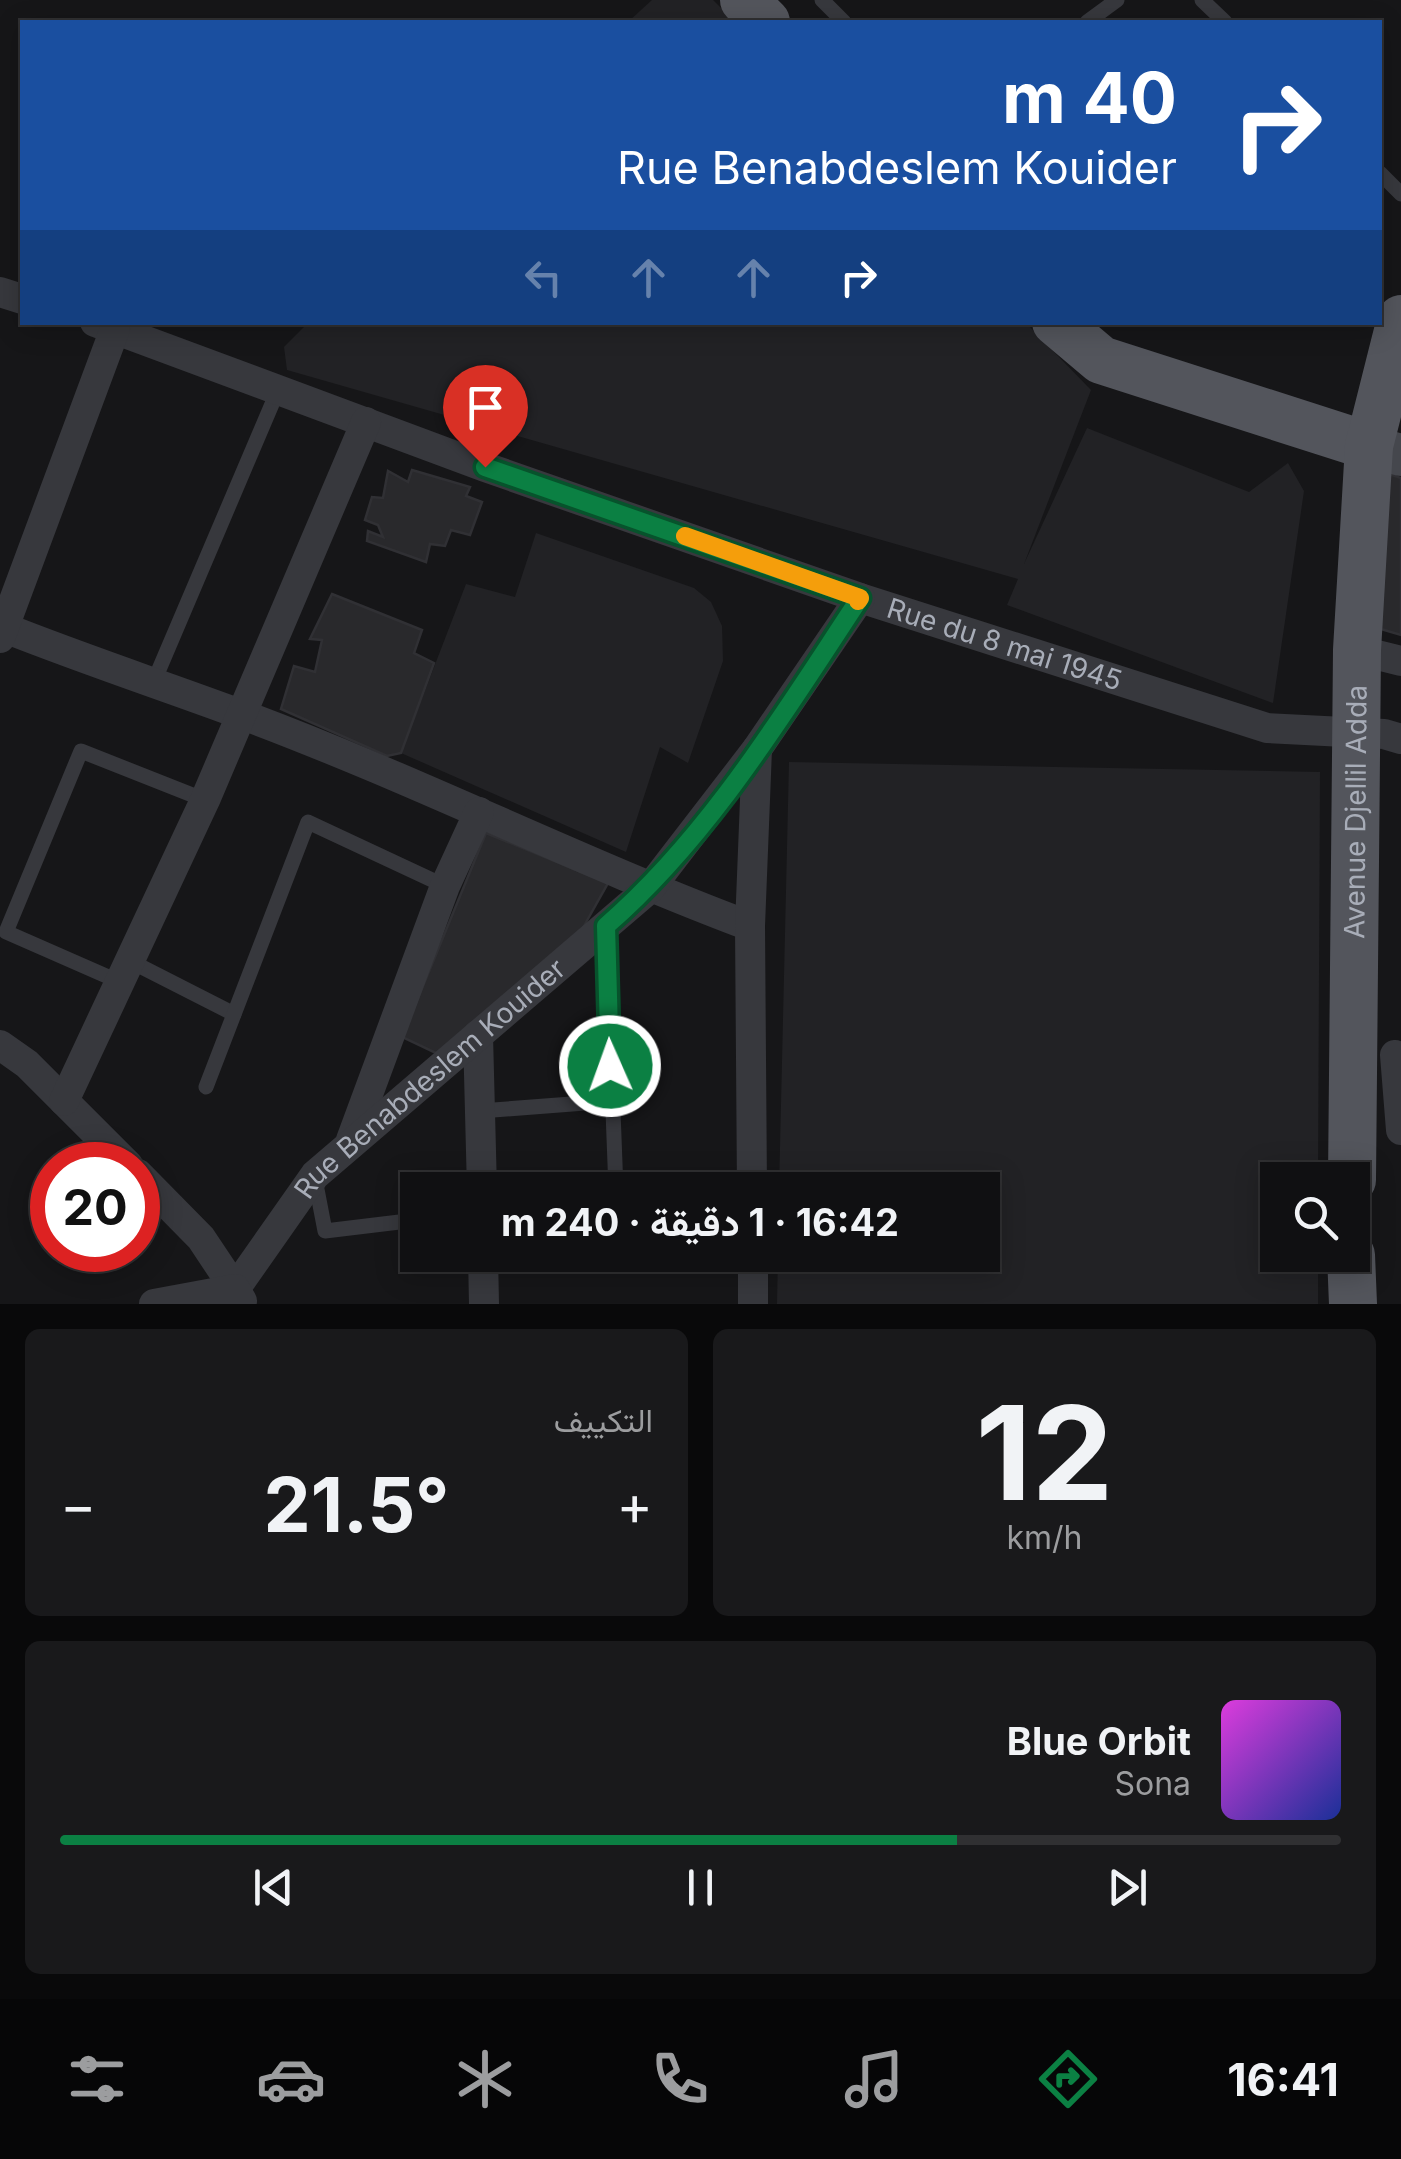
<!DOCTYPE html>
<html lang="ar">
<head>
<meta charset="utf-8">
<style>
  body { margin:0; font-family:Inter,Vazirmatn,sans-serif; background:#19191b; color:#f1f3f6; direction:rtl; height:100vh; display:flex; flex-direction:column; font-size:38px; white-space:nowrap }
  * { box-sizing:border-box; margin:0 }
  p { font-size:32px; color:#9c9d9f }
  .icon { flex:none; width:55px; height:55px; fill:none; stroke:currentColor; stroke-width:2; stroke-linecap:round; stroke-linejoin:round }
  .map { position:relative; height:1304px; overflow:hidden; direction:ltr }
  .side { display:flex; flex-direction:column; gap:25px; padding:25px; background:#09090a; flex:1 }
  .side>* { flex:none }
  .top-card { position:absolute; left:20px; top:20px; width:1362px; height:305px; border-radius:0px; box-shadow:0 5px 25px #0003,0 0 0 2px #303032; direction:rtl; background:#1a4fa0; color:#fff; overflow:hidden }
  .fabs { position:absolute; left:1260px; top:1162px; display:grid; gap:20px }
  .fabs a { display:grid; place-items:center; width:110px; height:110px; border-radius:0px; background:#101012; box-shadow:0 5px 25px #0003,0 0 0 2px #303032; font-size:50px }
  .speed { position:absolute; left:30px; top:1142px; display:flex; gap:20px; font-size:50px; font-weight:700; text-align:center }
  .speed>* { display:grid; place-content:center; width:130px; height:130px; border-radius:50%; background:#101012; box-shadow:0 5px 25px #0003,0 0 0 2px #303032; line-height:1 }
  .speed .limit { border:15px solid #d22; background:#fff; color:#111 }
  .pin { position:absolute; display:grid; place-items:center; width:85px; height:85px; color:#fff; margin:-102px -42px; border-radius:50% 50% 50% 0; rotate:-45deg; box-shadow:0 0 10px #0007 }
  .pin .icon { rotate:45deg }
  .me { position:absolute; width:110px; margin:-55px; rotate:358deg; stroke-linejoin:round; filter:drop-shadow(0 0 8px #0008) }
  .turn { display:flex; align-items:center; gap:35px; height:210px; padding:0 40px; font-size:45px }
  .turn .icon { width:130px; height:130px; stroke-width:2.5 }
  .turn b { display:block; font-size:70px; line-height:85px }
  .lanes { display:flex; align-items:center; height:95px; padding:0 40px; background:#0003; justify-content:center; gap:50px; direction:ltr }
  .lanes .off { opacity:.35 }
  .big { font-size:75px; font-weight:700; line-height:1.1 }
  .side .tile { flex:1; display:flex; flex-direction:column; justify-content:center; gap:15px; min-width:0; padding:0 35px; border-radius:15px; background:#19191b }
  .side .dial { align-items:center; gap:0 }
  .dial b { font-size:130px; line-height:1 }
  .song { display:flex; align-items:center; gap:30px }
  .cover { width:120px; height:120px; border-radius:15px; background:linear-gradient(135deg,hsl(300 70% 55%),hsl(230 70% 35%)) }
  .played { height:10px; border-radius:5px; background:linear-gradient(90deg,#0b8043 70%,#303032 70%) }
  .keys { display:flex; justify-content:space-around; direction:ltr }
  .heat { display:flex; justify-content:space-between; align-items:center; font-size:55px; direction:ltr }
  .side .tiles { flex:1; display:grid; gap:25px; grid-template-columns:1fr 1fr }
  .tile:last-child { grid-column:span 2 }
  .trip { position:absolute; left:400px; top:1172px; width:600px; height:100px; border-radius:0px; background:#101012; box-shadow:0 5px 25px #0003,0 0 0 2px #303032; font-weight:700; line-height:100px; text-align:center; direction:rtl }
  .menu { display:flex; height:160px; justify-content:space-around; align-items:center; background:#060607; color:#9c9d9f }
  .menu .icon { width:70px; height:70px }
  .menu .current { color:#0b8043 }
  .menu b { font-size:45px; color:#f1f3f6 }
  .map>svg:first-child { display:block }
</style>
</head>
<body>
<div class="map">
<svg width="1401" height="1304" viewBox="0 0 1401 1304">
  <rect width="100%" height="100%" fill="#161618"/>
  <g fill="#222225">
    <polygon points="652,0 713,0 735,22 628,22"/>
    <polygon points="309,322 1026,323 1091,390 1024,564 1087,428 1249,492 1288,463 1304,491 1273,703 1007,605 1018,579 287,370 284,347"/>
    <polygon points="536,533 694,588 711,602 722,626 723,661 688,763 660,747 626,852 401,753 466,584 515,597"/>
    <polygon points="789,762 1320,772 1318,1180 1278,1180 1278,1255 1318,1255 1318,1304 777,1304 778,1255 982,1255 982,1190 779,1190"/>
  </g>
  <g fill="#29292c" stroke="#303034" stroke-width="2.5">
    <polygon points="412,470 470,487 466,496 482,502 470,535 451,530 445,546 430,544 426,562 367,541 368,531 383,537 378,525 365,520 372,497 383,498 388,471 408,482"/>
    <polygon points="1389,474 1401,478 1401,635 1381,629"/>
    <polygon points="332,594 422,630 414,653 434,663 401,753 387,756 281,709 294,666 315,672 322,640 310,639"/>
    <polygon points="486,833 608,883 580,933 438,1054 402,1037"/>
  </g>
  <g fill="none" stroke-linecap="round" stroke-linejoin="round">
    <g stroke="#37383d" stroke-width="15">
      <polyline points="822,0 844,22"/>
      <polyline points="1202,0 1225,22"/>
      <polyline points="1087,22 1117,0"/>
      <polyline points="1380,173 1401,194"/>
      <polyline points="152,686 278,390"/>
      <polyline points="606,926 616,1190"/>
      <polyline points="130,961 234,1014"/>
      <polyline points="120,982 6,932 81,751 205,800"/>
      <polyline points="206,1087 308,822 445,886"/>
      <polyline points="480,1111 611,1101"/>
      <polyline points="315,1179 325,1231 416,1220"/>
    </g>
    <g stroke="#37383d" stroke-width="30">
      <polyline points="0,292 22,299"/>
      <path id="s1" d="M 95,322 L 485,467 L 860,598 L 1267,728 L 1384,734 L 1401,739"/>
      <path d="M 0,626 C 80,658 162,685 243,715 C 415,779 579,862 750,926"/>
      <polyline points="0,638 115,329"/>
      <polyline points="1357,650 1401,661"/>
      <polyline points="478,1035 482,1190"/>
      <polyline points="0,1045 27,1064 128,1165"/>
      <polyline points="1395,1055 1401,1130"/>
      <polyline points="64,1101 205,800 366,422"/>
      <polyline points="351,1140 445,886 479,812"/>
      <path id="s2" d="M 138,1174 L 201,1238 L 235,1289 L 315,1175 L 650,888 L 757,749 L 860,598"/>
      <polyline points="752,1190 750,926 757,749"/>
      <polyline points="483,1255 484,1304"/>
      <polyline points="753,1255 753,1304"/>
      <polyline points="154,1304 235,1289 242,1301"/>
    </g>
    <polyline stroke="#45474d" stroke-width="42" points="1369,446 1401,455"/>
    <g stroke="#53555c" stroke-width="48">
      <polyline points="744,0 766,22"/>
      <polyline points="1056,322 1101,360 1369,446"/>
      <path id="s3" d="M 1352,1180 L 1357,650 L 1369,446 L 1401,319"/>
      <polyline points="1351,1255 1353,1304"/>
    </g>
  </g>
  <g fill="none" stroke-linecap="round" stroke-linejoin="round">
    <g stroke="#07532c" stroke-width="25">
      <path id="route" d="M 485,467 L 860,598 C 785,711 710,836 606,926 L 610,1066"/>
    </g>
    <use href="#route" stroke="#0b8043" stroke-width="18"/>
    <polyline stroke="#f59e0b" stroke-width="18" points="685,536 860,598 858,601"/>
  </g>
  <g text-anchor="middle" dominant-baseline="central" stroke-width="10" stroke-linejoin="round" paint-order="stroke">
    <g font-size="28" fill="#a8adb8" stroke="#111113">
      <text stroke="none"><textPath href="#s1" startOffset="965">Rue du 8 mai 1945</textPath></text>
      <text stroke="none"><textPath href="#s3" startOffset="368">Avenue Djellil Adda</textPath></text>
      <text stroke="none"><textPath href="#s2" startOffset="440">Rue Benabdeslem Kouider</textPath></text>
    </g>
  </g>
</svg>
<div class="fabs">
<a><svg class="icon" aria-label="search" viewBox="0 0 24 24"><circle cx="10" cy="10" r="6"/><path d="M15 15l6 6"/></svg></a>
</div>
<div class="speed"><div class="limit">20</div></div>
<div class="pin" style="left:485px;top:467px;background:#d93025"><svg class="icon" aria-label="arrive" viewBox="0 0 24 24"><path d="M6 21V4h12l-3 4 3 4H6"/></svg></div>
<svg class="me" style="left:610px;top:1066px" viewBox="-20 -20 40 40"><circle r="17" fill="#0b8043" stroke="#fff" stroke-width="3"/><path d="M0-11L8 9 0 5-8 9z" fill="#fff"/></svg>
<div class="trip">16:42 · 1 دقيقة · 240 m</div>
<div class="top-card">
<div class="turn"><svg class="icon" aria-label="right" viewBox="0 0 24 24"><path d="M7 20v-9h11M14 6l5 5-5 5"/></svg><div><b>40 m</b>Rue Benabdeslem Kouider</div></div>
<div class="lanes"><svg class="icon off" aria-label="left" viewBox="0 0 24 24"><path d="M17 20v-9H6M10 6l-5 5 5 5"/></svg><svg class="icon off" aria-label="ahead" viewBox="0 0 24 24"><path d="M12 20V5M6 11l6-6 6 6"/></svg><svg class="icon off" aria-label="ahead" viewBox="0 0 24 24"><path d="M12 20V5M6 11l6-6 6 6"/></svg><svg class="icon" aria-label="right" viewBox="0 0 24 24"><path d="M7 20v-9h11M14 6l5 5-5 5"/></svg></div>
</div>
</div>
<section class="side">
<div class="tiles">
<div class="tile dial"><b>12</b><p>km/h</p></div>
<div class="tile"><p>التكييف</p>
<div class="heat"><a>−</a><b class="big">21.5°</b><a>+</a></div>
</div>
<div class="tile">
<div class="song"><i class="cover"></i><div><b>Blue Orbit</b><p>Sona</p></div></div>
<div class="played"></div>
<div class="keys"><svg class="icon" aria-label="previous" viewBox="0 0 24 24"><path d="M18 5L8 12l10 7zM5 5v14"/></svg><svg class="icon" aria-label="pause" viewBox="0 0 24 24"><path d="M8 5v14M16 5v14"/></svg><svg class="icon" aria-label="next" viewBox="0 0 24 24"><path d="M6 5l10 7-10 7zM19 5v14"/></svg></div>
</div>
</div>
</section>
<nav class="menu">
<b>16:41</b>
<svg class="icon current" aria-label="directions" viewBox="0 0 24 24"><path d="M12 3l9 9-9 9-9-9zM9 14v-3h6M13 9l2 2-2 2"/></svg>
<svg class="icon" aria-label="music" viewBox="0 0 24 24"><path d="M9 18V5l10-2v13"/><circle cx="6" cy="18" r="3"/><circle cx="16" cy="16" r="3"/></svg>
<svg class="icon" aria-label="phone" viewBox="0 0 24 24"><path d="M5 4h4l2 5-3 2q2 4 5 5l2-3 5 2v4C11 20 4 13 5 4z"/></svg>
<svg class="icon" aria-label="climate" viewBox="0 0 24 24"><path d="M12 3v18M4 7l16 10M4 17L20 7"/></svg>
<svg class="icon" aria-label="car" viewBox="0 0 24 24"><path d="M5 17H2v-5l4-1 3-4h7l3 4 3 1v5h-3M9 17h6M6 11h13"/><circle cx="7" cy="17" r="2"/><circle cx="17" cy="17" r="2"/></svg>
<svg class="icon" aria-label="filters" viewBox="0 0 24 24"><path d="M4 7h16M4 17h16"/><circle cx="9" cy="7" r="2"/><circle cx="15" cy="17" r="2"/></svg>
</nav>
</body>
</html>
